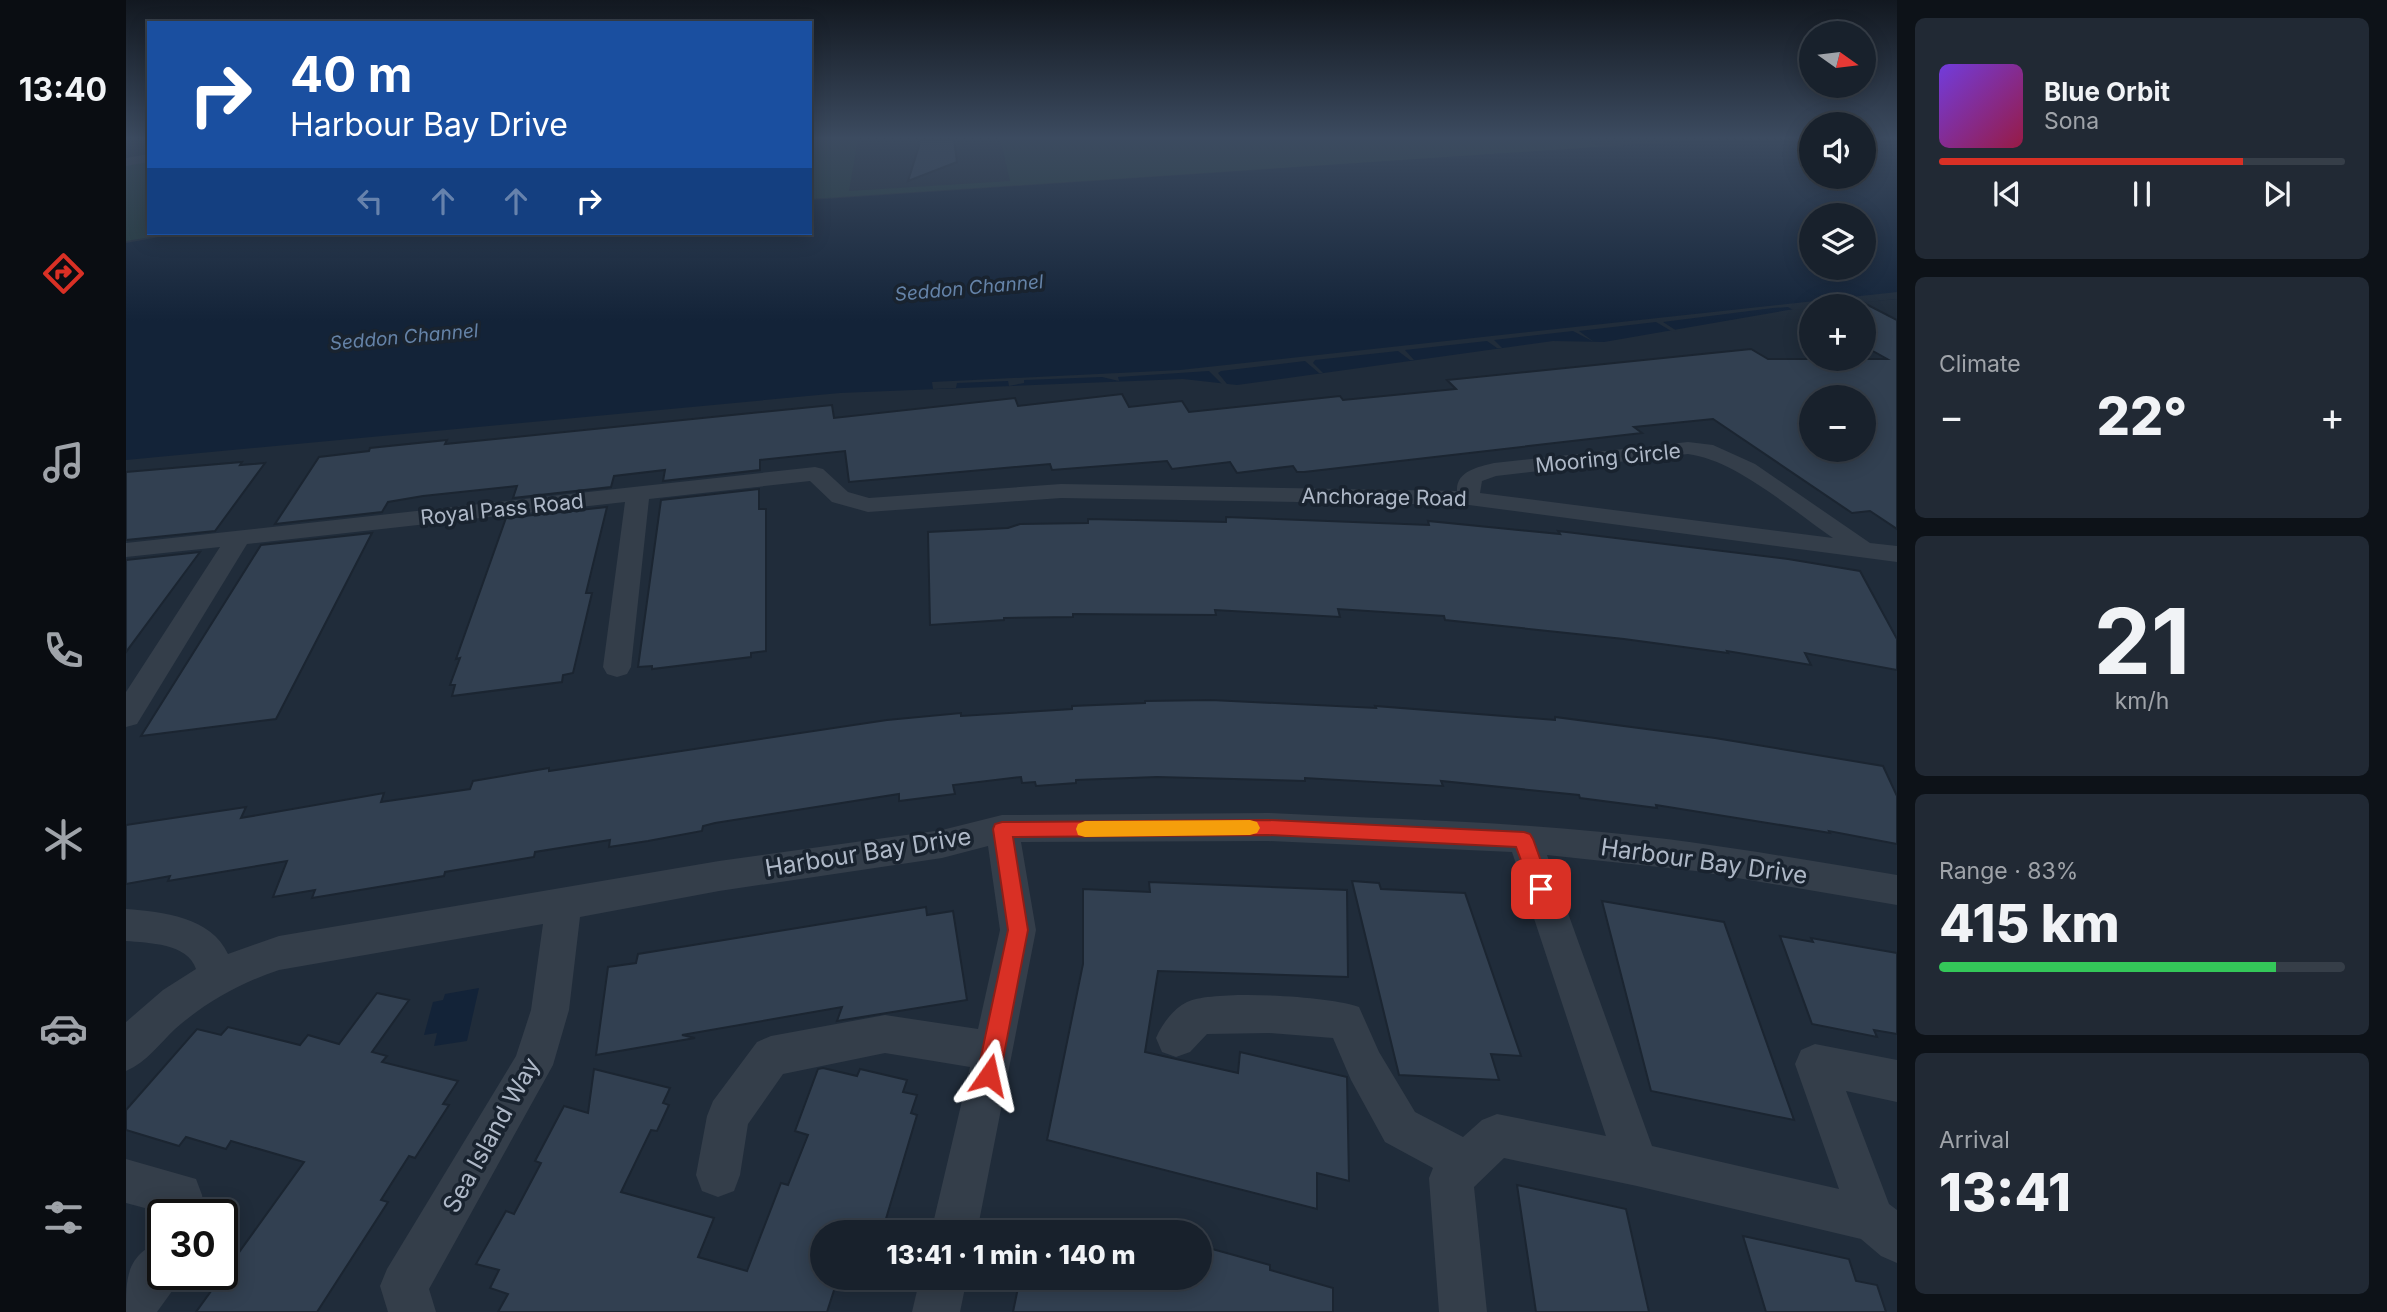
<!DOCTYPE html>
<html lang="en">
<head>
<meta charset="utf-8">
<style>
  body { margin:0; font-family:Inter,sans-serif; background:#212934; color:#f1f3f6; height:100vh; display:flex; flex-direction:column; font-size:26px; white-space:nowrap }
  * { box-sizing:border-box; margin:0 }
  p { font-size:23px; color:#9fa3a9 }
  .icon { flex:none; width:38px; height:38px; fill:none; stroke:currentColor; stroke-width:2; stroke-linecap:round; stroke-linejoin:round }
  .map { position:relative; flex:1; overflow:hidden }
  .panel { display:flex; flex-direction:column; gap:18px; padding:18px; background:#0d1218; width:490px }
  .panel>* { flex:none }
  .guide { position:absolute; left:21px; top:21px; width:665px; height:214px; border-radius:0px; box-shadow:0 4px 18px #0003,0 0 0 2px #363e48; background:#1a4fa0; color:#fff; overflow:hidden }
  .needle { width:46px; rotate:104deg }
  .fabs { position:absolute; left:1673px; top:21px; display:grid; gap:14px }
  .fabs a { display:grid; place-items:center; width:77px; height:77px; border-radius:50%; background:#18212c; box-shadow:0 4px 18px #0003,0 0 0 2px #363e48; font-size:35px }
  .speed { position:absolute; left:21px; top:1199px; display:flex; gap:14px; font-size:35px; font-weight:700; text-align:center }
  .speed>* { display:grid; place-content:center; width:91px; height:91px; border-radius:50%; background:#18212c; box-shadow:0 4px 18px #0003,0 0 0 2px #363e48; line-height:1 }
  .speed .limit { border:4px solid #111; border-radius:10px; background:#fff; color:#111 }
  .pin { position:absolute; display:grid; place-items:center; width:60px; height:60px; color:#fff; margin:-30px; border-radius:14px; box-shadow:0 4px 10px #0006 }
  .me { position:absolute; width:77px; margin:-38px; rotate:11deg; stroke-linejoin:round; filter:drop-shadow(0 0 5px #0008) }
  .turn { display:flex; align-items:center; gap:24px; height:147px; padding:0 28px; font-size:32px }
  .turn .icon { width:91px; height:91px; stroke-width:2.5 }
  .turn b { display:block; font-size:49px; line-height:60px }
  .lanes { display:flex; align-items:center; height:66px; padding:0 28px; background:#0003; justify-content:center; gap:35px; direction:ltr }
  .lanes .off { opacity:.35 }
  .big { font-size:52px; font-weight:800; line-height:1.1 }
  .panel .card { flex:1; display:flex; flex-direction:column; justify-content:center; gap:10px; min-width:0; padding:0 24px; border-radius:10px; background:#212934 }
  .panel .dial { align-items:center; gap:0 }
  .dial b { font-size:91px; line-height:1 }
  .song { display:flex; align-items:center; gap:21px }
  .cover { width:84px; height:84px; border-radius:10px; background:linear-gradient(135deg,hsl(260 70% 55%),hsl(340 70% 35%)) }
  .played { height:7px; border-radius:4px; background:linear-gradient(90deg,#d93025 75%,#363e48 75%) }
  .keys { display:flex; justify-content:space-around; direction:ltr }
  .heat { display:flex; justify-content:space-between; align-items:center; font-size:38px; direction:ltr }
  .charge { height:10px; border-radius:5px; background:linear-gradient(90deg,#34c759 83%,#363e48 0) }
  .trip { position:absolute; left:684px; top:1220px; width:402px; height:70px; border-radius:35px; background:#18212c; box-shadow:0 4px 18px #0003,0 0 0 2px #363e48; font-weight:800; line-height:70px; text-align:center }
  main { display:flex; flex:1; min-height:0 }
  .tabs { display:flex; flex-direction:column; width:126px; justify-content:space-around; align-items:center; background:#0a0d12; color:#9fa3a9 }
  .tabs .icon { width:49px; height:49px }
  .tabs .selected { color:#d93025 }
  .tabs b { font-size:32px; color:#f1f3f6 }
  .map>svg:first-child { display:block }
</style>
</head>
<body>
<main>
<nav class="tabs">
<b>13:40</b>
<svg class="icon selected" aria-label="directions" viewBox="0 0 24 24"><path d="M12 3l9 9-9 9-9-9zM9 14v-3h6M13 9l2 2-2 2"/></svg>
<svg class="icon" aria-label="music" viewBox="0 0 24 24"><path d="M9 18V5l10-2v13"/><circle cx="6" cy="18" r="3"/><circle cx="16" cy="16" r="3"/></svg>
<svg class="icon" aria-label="phone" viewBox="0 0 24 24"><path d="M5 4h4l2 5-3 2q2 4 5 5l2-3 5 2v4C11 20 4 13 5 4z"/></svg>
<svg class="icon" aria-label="climate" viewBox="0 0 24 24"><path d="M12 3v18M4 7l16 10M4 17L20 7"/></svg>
<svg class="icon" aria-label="car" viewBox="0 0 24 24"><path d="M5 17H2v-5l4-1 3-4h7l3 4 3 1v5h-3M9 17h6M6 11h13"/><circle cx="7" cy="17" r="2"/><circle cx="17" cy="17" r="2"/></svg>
<svg class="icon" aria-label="filters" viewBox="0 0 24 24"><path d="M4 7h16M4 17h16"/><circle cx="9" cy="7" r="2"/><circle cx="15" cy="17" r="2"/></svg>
</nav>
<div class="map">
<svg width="1771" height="1312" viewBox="0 0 1771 1312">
  <rect width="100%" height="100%" fill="#202c3a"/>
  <g fill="#22393b">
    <polygon points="684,138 732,138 723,191 884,181 874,138 1455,138 1474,147 684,199"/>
    <polygon points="23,161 23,233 49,233 0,241 0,164"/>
  </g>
  <g fill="#132338" fill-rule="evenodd">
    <path d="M 1606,138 L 1685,138 L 1685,177 L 1738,177 L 1738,138 L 1771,138 L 1771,299 L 1685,306 L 1478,342 L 1427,341 L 1111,385 L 1057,379 L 714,393 L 0,460 L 0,243 L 55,233 L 684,233 L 684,200 ZM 1685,215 L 1738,215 L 1738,268 L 1685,268 Z"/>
    <polygon points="353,988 341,1041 308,1046 311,1033 298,1035 307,1002 317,1000 319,994"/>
  </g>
  <polygon fill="#202c3a" points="1771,292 1771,299 1667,310 1662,307 1647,308 1537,322 1551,331 1547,332 1530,322 1453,331 1468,342 1447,331 1368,340 1376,348 1371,348 1361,341 1279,350 1288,360 1284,360 1272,351 1189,360 1187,363 1197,373 1193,373 1179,361 1095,371 1092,373 1101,384 1096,384 1083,371 992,377 993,381 976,377 898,380 898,383 883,386 882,381 831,383 830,388 807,389 806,382 1054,370"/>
  <g fill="#324051" stroke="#1b2531" stroke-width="2" fill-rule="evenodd">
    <polygon points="828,139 831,162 782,181 793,146 792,140"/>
    <path d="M 1738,303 L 1771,320 L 1771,529 L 1744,511 L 1726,513 L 1587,419 L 1508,427 L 1516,433 L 1178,472 L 1171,472 L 1167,466 L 1111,473 L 1104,462 L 1046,469 L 1041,461 L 926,470 L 924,464 L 723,482 L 719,451 L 634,460 L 634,470 L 537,481 L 539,470 L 488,476 L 485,487 L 387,498 L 391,486 L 297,496 L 262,502 L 256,512 L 149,524 L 193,457 L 243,451 L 244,448 L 321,440 L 319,444 L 706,405 L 708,418 L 889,398 L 892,406 L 996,394 L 1003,407 L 1056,401 L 1063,412 L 1214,396 L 1217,400 L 1330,389 L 1321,380 L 1625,349 L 1642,359 L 1761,359 L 1738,346 ZM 1685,397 L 1738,397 L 1738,450 L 1685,450 Z"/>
    <polygon points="116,462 114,465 139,463 89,531 0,540 0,472"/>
    <polygon points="633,489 633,509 640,509 640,651 625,653 625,657 526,669 526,666 512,667 535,500"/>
    <polygon points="481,507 460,593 466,593 447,673 437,675 436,682 326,696 329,685 324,685 334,658 330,659 380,518"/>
    <polygon points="1100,517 1303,525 1302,521 1434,534 1432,531 1662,559 1734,571 1771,639 1771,670 1679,653 1685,665 1601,651 1602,653 1498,639 1319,620 1318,616 1212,609 1214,617 1089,610 1090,615 947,614 947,617 878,618 878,620 804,625 802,532 882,528 894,524 962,523 962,519 1100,522"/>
    <polygon points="246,533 150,719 15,736 135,545"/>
    <polygon points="74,552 0,652 0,560"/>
    <polygon points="1085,700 1250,708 1249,706 1429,720 1429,717 1589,738 1757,766 1771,796 1771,844 1703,831 1704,833 1530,805 1531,808 1454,798 1453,795 1315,781 1317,786 1179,778 1179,781 1031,777 950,780 950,783 910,786 909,782 896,783 895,777 827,785 829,794 773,801 773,794 589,823 577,826 576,831 522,841 483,847 484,840 409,852 408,857 319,872 318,876 186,898 189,890 147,897 161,861 42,881 44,876 0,884 0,825 120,807 115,818 258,793 255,802 344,789 347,781 423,768 423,771 761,720 835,713 835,716 946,709 946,706 1019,703 1019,701"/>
    <polygon points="1226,881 1253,883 1255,889 1339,893 1395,1056 1365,1054 1373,1080 1273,1075"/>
    <polygon points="1023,882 1221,890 1222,977 1032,971 1019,1052 1112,1073 1114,1052 1221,1077 1223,1181 1191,1173 1191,1209 921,1140 957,964 957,889 1024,892"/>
    <polygon points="1476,901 1598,922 1668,1120 1525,1091"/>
    <polygon points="800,907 801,915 827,911 841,1000 711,1021 716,1007 556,1035 569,1038 470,1055 482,967 510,963 512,954"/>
    <polygon points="1654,936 1687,942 1685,938 1771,953 1771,1034 1748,1030 1751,1037 1686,1024"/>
    <polygon points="251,993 283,1000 246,1052 261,1056 256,1062 332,1081 317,1104 323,1105 289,1158 283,1156 255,1200 262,1202 191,1312 70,1312 178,1162 105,1141 100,1149 60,1137 53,1146 0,1130 0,1110 71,1029 95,1035 102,1027 174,1045 182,1035 213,1044"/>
    <polygon points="697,1068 731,1076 734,1069 781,1080 777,1092 791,1095 785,1113 791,1115 756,1232 696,1232 696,1278 735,1278 733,1283 712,1278 701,1312 372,1312 382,1294 364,1288 373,1270 350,1264 380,1211 388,1214 415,1163 409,1161 438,1106 462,1113 468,1069 544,1088 537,1103 543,1105 531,1131 525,1130 495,1192 588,1218 572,1257 621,1271 655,1183 662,1185 682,1135 669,1131 692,1069"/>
    <polygon points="1391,1185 1500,1209 1523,1312 1410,1312"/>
    <polygon points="1617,1236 1723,1259 1730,1281 1751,1285 1760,1312 1640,1312"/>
    <polygon points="1079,1247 1144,1265 1144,1270 1207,1288 1207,1312 887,1312 894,1278 1074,1278 1074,1259 1078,1260"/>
  </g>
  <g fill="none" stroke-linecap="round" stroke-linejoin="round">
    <g fill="#343e4a" fill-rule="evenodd">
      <polygon points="23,154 23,162 0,166 0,158"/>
      <path d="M 1562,442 L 1587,445 L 1629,464 L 1744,543 L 1771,546 L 1771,562 L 1343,505 L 935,498 L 742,512 L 706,502 L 684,481 L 523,499 L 505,667 L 501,674 L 491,677 L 481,674 L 477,667 L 499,502 L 121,544 L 11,724 L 0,727 L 0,692 L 94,547 L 0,557 L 0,543 L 689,467 L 697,469 L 722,492 L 743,498 L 935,484 L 1331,491 C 1330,471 1352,467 1368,463 ZM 1562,454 C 1610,460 1667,511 1707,538 L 1354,493 L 1356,481 L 1370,476 Z"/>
      <path d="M 1142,813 C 1253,819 1365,821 1476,832 C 1575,841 1673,859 1771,875 L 1771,905 L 1570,871 L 1421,855 L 1526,1146 L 1713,1189 L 1669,1064 L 1675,1050 L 1689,1044 L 1771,1060 L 1771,1102 L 1720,1091 L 1763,1204 L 1771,1210 L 1771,1263 L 1755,1256 L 1735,1239 L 1511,1186 L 1378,1158 L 1348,1187 L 1361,1312 L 1313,1312 L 1303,1178 L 1307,1168 L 1259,1142 L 1225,1080 L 1207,1038 L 1143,1033 L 1081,1034 L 1064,1052 L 1050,1057 L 1036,1052 L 1030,1038 C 1036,1024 1047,1009 1061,1002 C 1088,989 1205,996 1233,1007 L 1253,1052 L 1289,1112 L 1337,1137 L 1356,1120 L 1371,1114 L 1480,1136 L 1386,852 L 1142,841 L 895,842 L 910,930 L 851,1232 L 805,1232 L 844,1067 L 759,1053 L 657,1074 L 622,1124 L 614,1175 L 608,1191 L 592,1197 L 576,1191 L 570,1175 L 581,1116 L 587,1101 L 631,1042 L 645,1036 L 759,1015 L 852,1029 L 874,930 L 862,846 L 816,858 L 593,891 L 454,917 L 443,1010 L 427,1065 L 303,1289 L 310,1312 L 262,1312 L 254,1286 L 261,1269 L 390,1056 L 405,1010 L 417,924 L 153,970 C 114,983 80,1002 49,1029 C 33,1044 21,1062 0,1071 L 0,1022 L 37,990 L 70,969 C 62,943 22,943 0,941 L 0,909 C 37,912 85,917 102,954 L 153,936 L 593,861 L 816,830 L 876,815 Z"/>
      <polygon points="0,1159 70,1179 76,1195 79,1214 37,1214 37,1220 34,1212 0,1203"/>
      <path d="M 37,1240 L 37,1274 L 56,1274 L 54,1280 L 31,1312 L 0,1312 C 0,1277 0,1255 37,1240 Z"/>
      <polygon points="794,1278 841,1278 834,1312 786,1312"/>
    </g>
  </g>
  <linearGradient id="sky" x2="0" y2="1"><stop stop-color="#121820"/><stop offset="0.43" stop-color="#3c4b60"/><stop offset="1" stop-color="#3c4b60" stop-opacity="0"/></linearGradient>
  <rect width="1771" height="321" fill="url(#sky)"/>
  <polygon fill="#d93025" stroke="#8d1f18" stroke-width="2" points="1142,820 1398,832 1404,834 1407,839 1425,889 1422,895 1415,898 1408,895 1390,847 1142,835 887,837 902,930 874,1075 871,1083 863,1087 855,1083 851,1075 882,930 867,829 869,824 876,822"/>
  <polygon fill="#f59e0b" points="1124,820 1131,822 1134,828 1131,833 1124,835 959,837 952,835 950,829 952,824 959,821"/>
  <g text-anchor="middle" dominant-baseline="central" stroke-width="7" stroke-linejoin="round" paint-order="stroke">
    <g font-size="19" font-style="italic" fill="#6583a8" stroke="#19232f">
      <text transform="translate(843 288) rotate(-5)">Seddon Channel</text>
      <text transform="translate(278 337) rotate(-5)">Seddon Channel</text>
    </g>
    <g font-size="21" fill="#aeb8c7" stroke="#19232f">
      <text transform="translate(1482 458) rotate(-6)">Mooring Circle</text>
      <text transform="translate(1258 497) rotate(1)">Anchorage Road</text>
      <text transform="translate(376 509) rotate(-6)">Royal Pass Road</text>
    </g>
    <g font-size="24" fill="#aeb8c7" stroke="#19232f">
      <text transform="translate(742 852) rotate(-9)">Harbour Bay Drive</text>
      <text transform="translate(1578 861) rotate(8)">Harbour Bay Drive</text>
      <text transform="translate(365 1135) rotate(-61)">Sea Island Way</text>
    </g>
  </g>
</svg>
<div class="fabs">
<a><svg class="needle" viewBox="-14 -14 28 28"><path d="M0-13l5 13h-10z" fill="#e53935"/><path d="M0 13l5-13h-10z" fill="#9fa3a9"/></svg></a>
<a><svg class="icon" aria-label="sound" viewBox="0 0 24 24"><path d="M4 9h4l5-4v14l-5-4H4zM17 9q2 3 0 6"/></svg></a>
<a><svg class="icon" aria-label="layers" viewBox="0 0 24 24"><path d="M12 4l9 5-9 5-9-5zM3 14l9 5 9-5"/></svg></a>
<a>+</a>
<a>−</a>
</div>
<div class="speed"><div class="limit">30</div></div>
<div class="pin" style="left:1415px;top:889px;background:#d93025"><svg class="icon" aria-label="arrive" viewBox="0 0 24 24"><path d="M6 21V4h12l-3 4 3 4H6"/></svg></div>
<svg class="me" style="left:863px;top:1075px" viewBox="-20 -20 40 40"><path d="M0-17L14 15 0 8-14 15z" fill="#d93025" stroke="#fff" stroke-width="4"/></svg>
<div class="trip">13:41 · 1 min · 140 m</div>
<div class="guide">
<div class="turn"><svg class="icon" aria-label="right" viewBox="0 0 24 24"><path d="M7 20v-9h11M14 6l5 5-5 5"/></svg><div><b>40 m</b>Harbour Bay Drive</div></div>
<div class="lanes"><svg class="icon off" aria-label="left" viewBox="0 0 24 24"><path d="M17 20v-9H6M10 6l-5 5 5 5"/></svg><svg class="icon off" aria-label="ahead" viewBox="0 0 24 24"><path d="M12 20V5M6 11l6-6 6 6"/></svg><svg class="icon off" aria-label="ahead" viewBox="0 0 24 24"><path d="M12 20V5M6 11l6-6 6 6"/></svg><svg class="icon" aria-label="right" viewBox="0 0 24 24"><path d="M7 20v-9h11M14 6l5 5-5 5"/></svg></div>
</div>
</div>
<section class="panel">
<div class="card">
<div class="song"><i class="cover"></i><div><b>Blue Orbit</b><p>Sona</p></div></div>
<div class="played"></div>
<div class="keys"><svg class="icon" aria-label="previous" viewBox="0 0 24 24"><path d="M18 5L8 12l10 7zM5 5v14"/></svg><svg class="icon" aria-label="pause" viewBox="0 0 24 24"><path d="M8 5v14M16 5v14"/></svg><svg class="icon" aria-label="next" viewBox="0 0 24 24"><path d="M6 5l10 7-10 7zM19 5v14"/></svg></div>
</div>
<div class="card"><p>Climate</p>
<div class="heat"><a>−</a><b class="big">22°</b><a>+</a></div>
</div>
<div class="card dial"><b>21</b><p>km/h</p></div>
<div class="card"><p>Range · 83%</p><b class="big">415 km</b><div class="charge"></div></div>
<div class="card"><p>Arrival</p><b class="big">13:41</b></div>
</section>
</main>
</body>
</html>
